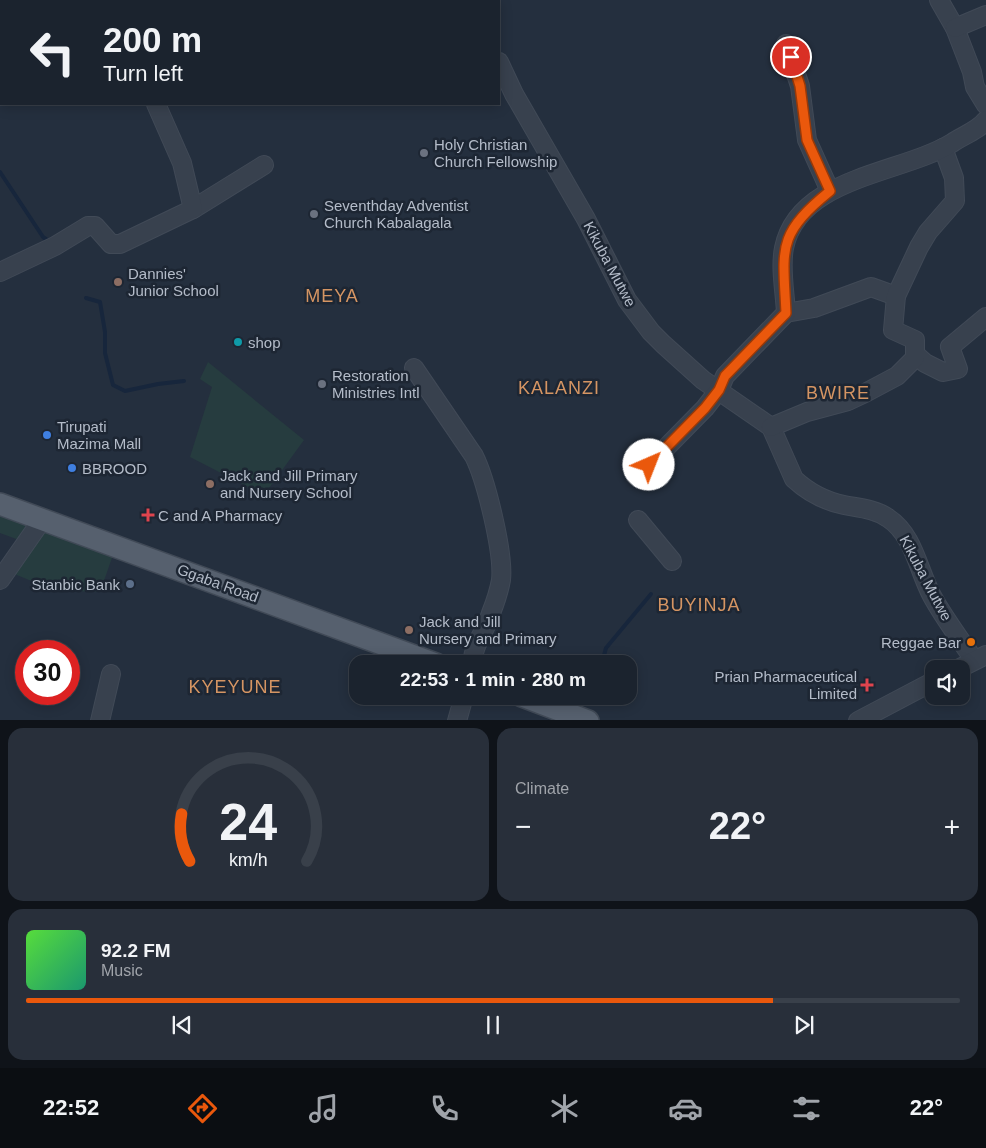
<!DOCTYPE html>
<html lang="en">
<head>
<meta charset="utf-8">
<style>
  body { margin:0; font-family:Helvetica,sans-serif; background:#282f3a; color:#f1f3f6; height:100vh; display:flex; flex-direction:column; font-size:19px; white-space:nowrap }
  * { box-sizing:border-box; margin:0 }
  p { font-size:16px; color:#a0a4aa }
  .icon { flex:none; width:28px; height:28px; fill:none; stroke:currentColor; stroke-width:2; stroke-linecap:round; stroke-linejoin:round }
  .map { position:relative; height:720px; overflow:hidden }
  .side { display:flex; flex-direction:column; gap:8px; padding:8px; background:#0f1319; flex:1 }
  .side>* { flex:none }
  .banner { position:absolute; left:0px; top:0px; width:500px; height:105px; box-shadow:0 2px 12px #0003,0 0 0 1px #39404a; background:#1b232e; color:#f1f3f6; overflow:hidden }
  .buttons { position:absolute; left:925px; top:660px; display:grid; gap:10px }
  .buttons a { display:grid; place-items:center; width:45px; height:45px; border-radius:10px; background:#1b232e; box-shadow:0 2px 12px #0003,0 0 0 1px #39404a; font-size:25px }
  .speed { position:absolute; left:15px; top:640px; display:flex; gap:10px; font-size:25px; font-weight:700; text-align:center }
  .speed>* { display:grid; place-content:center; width:65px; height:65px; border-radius:50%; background:#1b232e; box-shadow:0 2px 12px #0003,0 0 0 1px #39404a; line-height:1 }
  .speed .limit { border:8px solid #d22; background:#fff; color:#111 }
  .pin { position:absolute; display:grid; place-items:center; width:42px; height:42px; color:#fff; margin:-21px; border:2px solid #fff; border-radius:50%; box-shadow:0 1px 5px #0007 }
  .me { position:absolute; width:55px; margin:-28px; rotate:44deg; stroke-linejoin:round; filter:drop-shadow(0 0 4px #0008) }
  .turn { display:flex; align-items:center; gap:18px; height:105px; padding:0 20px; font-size:22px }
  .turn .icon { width:65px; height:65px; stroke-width:2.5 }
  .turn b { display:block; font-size:35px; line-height:42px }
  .big { font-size:38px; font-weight:600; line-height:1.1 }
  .side .widget { flex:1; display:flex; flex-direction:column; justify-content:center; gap:8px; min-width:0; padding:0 18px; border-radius:15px; background:#282f3a }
  .side .dial { align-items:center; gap:0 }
  .dial svg { height:130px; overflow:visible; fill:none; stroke:#39404a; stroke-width:7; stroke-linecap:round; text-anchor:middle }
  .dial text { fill:#f1f3f6; stroke:none }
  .song { display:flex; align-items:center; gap:15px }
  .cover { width:60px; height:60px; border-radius:8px; background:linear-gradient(135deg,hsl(110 70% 55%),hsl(160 70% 35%)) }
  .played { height:5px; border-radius:2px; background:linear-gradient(90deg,#ea580c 80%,#39404a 80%) }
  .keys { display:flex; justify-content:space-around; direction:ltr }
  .heat { display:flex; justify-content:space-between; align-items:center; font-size:28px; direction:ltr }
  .side .tiles { flex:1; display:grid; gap:8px; grid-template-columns:1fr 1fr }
  .widget:last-child { grid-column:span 2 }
  .trip { position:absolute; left:349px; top:655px; width:288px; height:50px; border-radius:15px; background:#1b232e; box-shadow:0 2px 12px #0003,0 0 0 1px #39404a; font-weight:600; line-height:50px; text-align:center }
  .tab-bar { display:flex; height:80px; justify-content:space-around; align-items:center; background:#0b0e12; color:#a0a4aa }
  .tab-bar .icon { width:35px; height:35px }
  .tab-bar .selected { color:#ea580c }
  .tab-bar b { font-size:22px; color:#f1f3f6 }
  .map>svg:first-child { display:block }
</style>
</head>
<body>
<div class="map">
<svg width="986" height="721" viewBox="0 0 986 721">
  <rect width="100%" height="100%" fill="#242f3e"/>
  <g fill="#263c3f">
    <polygon points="208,362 304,440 264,495 190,457 212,387 200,379"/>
    <polygon points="0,514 113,555 100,592 74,591 68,586 69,582 61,579 51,589 12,573 19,540 0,533"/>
  </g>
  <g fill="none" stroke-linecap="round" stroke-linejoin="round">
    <g stroke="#17263c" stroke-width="4">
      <polyline points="0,172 43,237 50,242"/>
      <polyline points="86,298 100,302 105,332 105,353 113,385 125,391 158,384 184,381"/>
      <polyline points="603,659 606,648 651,594"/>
    </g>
    <g stroke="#414a57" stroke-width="20">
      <g id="minor">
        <polyline points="94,0 95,1"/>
        <polyline points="472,0 473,1"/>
        <polyline points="939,0 955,28 972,72 975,87 986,105"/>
        <polyline points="955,28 986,15"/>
        <polyline points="786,44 800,86 807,140 830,191"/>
        <path d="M 499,62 L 514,94 L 586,219 L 627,300 L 651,332 L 663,344 L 703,380 L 771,427 L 794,479 C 808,492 825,501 844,505 C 859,508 875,509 888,518 C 914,535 918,570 932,596 C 944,618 960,639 974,660"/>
        <polyline points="193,209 264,165"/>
        <polyline points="0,272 55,246 88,226 95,226 111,244 120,244 193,209 182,163 156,104"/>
        <polyline points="786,313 814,308 871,287 896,296"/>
        <polyline points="915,354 925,363 943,372 958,369 950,347 986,317"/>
        <path d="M 414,368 L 474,456 C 486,480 504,553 501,580 C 499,591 495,603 491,613 C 487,629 471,647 473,664"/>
        <polyline points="771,427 807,412 848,401 865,393 897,376 915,358 915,340 893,330 896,296 919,247 928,232 955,201 954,178 943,148"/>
        <path d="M 649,465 L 705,408 L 719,390 L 725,376 L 786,313 C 785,292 780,268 784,248 C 798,177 901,174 952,143 C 962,136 979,130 986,120"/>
        <polyline points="638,520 672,561"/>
        <polyline points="0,580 42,520"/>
        <polyline points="958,669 986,655"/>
        <polyline points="100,721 111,674"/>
        <polyline points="457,721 464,696"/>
        <polyline points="858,721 934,681"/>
      </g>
    </g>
    <g stroke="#414a57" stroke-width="24">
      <g id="major">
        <polyline points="0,504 436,664"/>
        <polyline points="522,696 588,721"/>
      </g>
    </g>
    <use href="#minor" stroke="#38414e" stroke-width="18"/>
    <use href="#major" stroke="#56606e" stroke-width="21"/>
  </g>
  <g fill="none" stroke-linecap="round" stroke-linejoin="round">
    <g stroke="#983908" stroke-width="12">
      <path id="route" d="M 649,465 L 705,408 L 719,390 L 725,376 L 786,313 C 783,248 776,235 830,191 L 807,140 L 800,86 L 791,57"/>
    </g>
    <use href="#route" stroke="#ea580c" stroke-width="9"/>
  </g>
  <g fill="#6b7280" stroke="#1d2633" stroke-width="2">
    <circle cx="424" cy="153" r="5"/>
    <circle cx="314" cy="214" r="5"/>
    <circle cx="322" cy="384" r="5"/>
  </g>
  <g fill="#8d6e63" stroke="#1d2633" stroke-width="2">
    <circle cx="118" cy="282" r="5"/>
    <circle cx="210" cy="484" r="5"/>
    <circle cx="409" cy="630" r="5"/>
  </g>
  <circle fill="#0f9aa8" stroke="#1d2633" stroke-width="2" cx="238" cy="342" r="5"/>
  <g fill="#3f7fe0" stroke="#1d2633" stroke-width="2">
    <circle cx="47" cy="435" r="5"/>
    <circle cx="72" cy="468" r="5"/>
  </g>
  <g fill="#e0444e" stroke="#1d2633" stroke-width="2">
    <path d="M145.5 507.5h5v5h5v5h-5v5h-5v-5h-5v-5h5z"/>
    <path d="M864.5 677.5h5v5h5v5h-5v5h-5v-5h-5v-5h5z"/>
  </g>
  <circle fill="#5c6f8a" stroke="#1d2633" stroke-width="2" cx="130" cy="584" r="5"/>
  <circle fill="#e8710a" stroke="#1d2633" stroke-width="2" cx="971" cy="642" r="5"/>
  <g text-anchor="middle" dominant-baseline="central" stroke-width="5" stroke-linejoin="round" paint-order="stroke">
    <g font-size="15" fill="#b4bcc9" stroke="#1d2633" text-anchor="start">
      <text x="434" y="144">Holy Christian<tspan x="434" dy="17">Church Fellowship</tspan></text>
      <text x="324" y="205">Seventhday Adventist<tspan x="324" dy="17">Church Kabalagala</tspan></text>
      <text x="128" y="273">Dannies'<tspan x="128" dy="17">Junior School</tspan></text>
      <text x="248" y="342">shop</text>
      <text x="332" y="375">Restoration<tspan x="332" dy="17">Ministries Intl</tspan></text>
      <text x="57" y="426">Tirupati<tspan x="57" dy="17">Mazima Mall</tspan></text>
      <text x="82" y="468">BBROOD</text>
      <text x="220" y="475">Jack and Jill Primary<tspan x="220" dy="17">and Nursery School</tspan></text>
      <text x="158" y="515">C and A Pharmacy</text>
      <text x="120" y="584" text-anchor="end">Stanbic Bank</text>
      <text x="419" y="621">Jack and Jill<tspan x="419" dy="17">Nursery and Primary</tspan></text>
      <text x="961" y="642" text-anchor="end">Reggae Bar</text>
      <text x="857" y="676" text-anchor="end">Prian Pharmaceutical<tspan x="857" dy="17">Limited</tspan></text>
    </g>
    <g font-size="15" fill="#b4bcc9" stroke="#1d2633">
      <text transform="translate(610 264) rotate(62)">Kikuba Mutwe</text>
      <text transform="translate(926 578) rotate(62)">Kikuba Mutwe</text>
      <text transform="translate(218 583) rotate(20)">Ggaba Road</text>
    </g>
    <g font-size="18" letter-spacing="1" fill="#d59563" stroke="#1d2633">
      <text x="332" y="296">MEYA</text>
      <text x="559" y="388">KALANZI</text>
      <text x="838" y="393">BWIRE</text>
      <text x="699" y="605">BUYINJA</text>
      <text x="235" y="687">KYEYUNE</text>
    </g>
  </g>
</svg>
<div class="buttons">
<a><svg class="icon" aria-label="sound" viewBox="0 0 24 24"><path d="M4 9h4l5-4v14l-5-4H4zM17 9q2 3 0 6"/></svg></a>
</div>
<div class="speed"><div class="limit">30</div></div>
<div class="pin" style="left:791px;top:57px;background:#d93025"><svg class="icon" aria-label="arrive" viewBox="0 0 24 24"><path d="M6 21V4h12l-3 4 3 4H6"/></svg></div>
<svg class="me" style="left:649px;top:465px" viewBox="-20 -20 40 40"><circle r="19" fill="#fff"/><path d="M0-13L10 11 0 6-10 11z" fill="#ea580c"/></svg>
<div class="trip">22:53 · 1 min · 280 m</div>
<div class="banner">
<div class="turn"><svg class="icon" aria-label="left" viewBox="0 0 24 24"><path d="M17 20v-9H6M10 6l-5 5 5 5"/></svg><div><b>200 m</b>Turn left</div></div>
</div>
</div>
<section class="side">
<div class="tiles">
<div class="widget dial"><svg viewBox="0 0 100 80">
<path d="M14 69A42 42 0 1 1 86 69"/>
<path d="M14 69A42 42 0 0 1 9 40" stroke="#ea580c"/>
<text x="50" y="56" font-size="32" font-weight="700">24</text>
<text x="50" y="72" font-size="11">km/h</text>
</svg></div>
<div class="widget"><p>Climate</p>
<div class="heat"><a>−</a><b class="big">22°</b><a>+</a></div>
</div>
<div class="widget">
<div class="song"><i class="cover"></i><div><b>92.2 FM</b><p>Music</p></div></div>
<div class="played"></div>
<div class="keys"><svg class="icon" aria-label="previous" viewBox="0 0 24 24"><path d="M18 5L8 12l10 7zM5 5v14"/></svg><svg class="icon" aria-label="pause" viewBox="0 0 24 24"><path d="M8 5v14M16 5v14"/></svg><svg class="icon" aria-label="next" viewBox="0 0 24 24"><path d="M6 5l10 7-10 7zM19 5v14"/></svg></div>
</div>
</div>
</section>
<nav class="tab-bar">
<b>22:52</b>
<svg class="icon selected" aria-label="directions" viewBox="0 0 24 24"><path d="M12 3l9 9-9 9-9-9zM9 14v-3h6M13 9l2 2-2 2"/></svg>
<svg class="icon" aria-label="music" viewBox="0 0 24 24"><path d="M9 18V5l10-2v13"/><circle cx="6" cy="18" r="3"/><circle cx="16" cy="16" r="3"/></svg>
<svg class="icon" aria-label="phone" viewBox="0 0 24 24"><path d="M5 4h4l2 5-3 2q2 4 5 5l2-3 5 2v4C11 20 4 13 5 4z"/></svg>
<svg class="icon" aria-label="climate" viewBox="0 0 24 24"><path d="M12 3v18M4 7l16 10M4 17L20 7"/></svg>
<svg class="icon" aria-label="car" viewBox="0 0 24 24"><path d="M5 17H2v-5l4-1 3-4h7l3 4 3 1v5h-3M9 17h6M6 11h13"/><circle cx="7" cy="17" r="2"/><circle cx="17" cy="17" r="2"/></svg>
<svg class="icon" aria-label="filters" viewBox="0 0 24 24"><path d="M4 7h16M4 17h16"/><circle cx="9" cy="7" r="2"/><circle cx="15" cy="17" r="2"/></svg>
<b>22°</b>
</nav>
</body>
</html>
